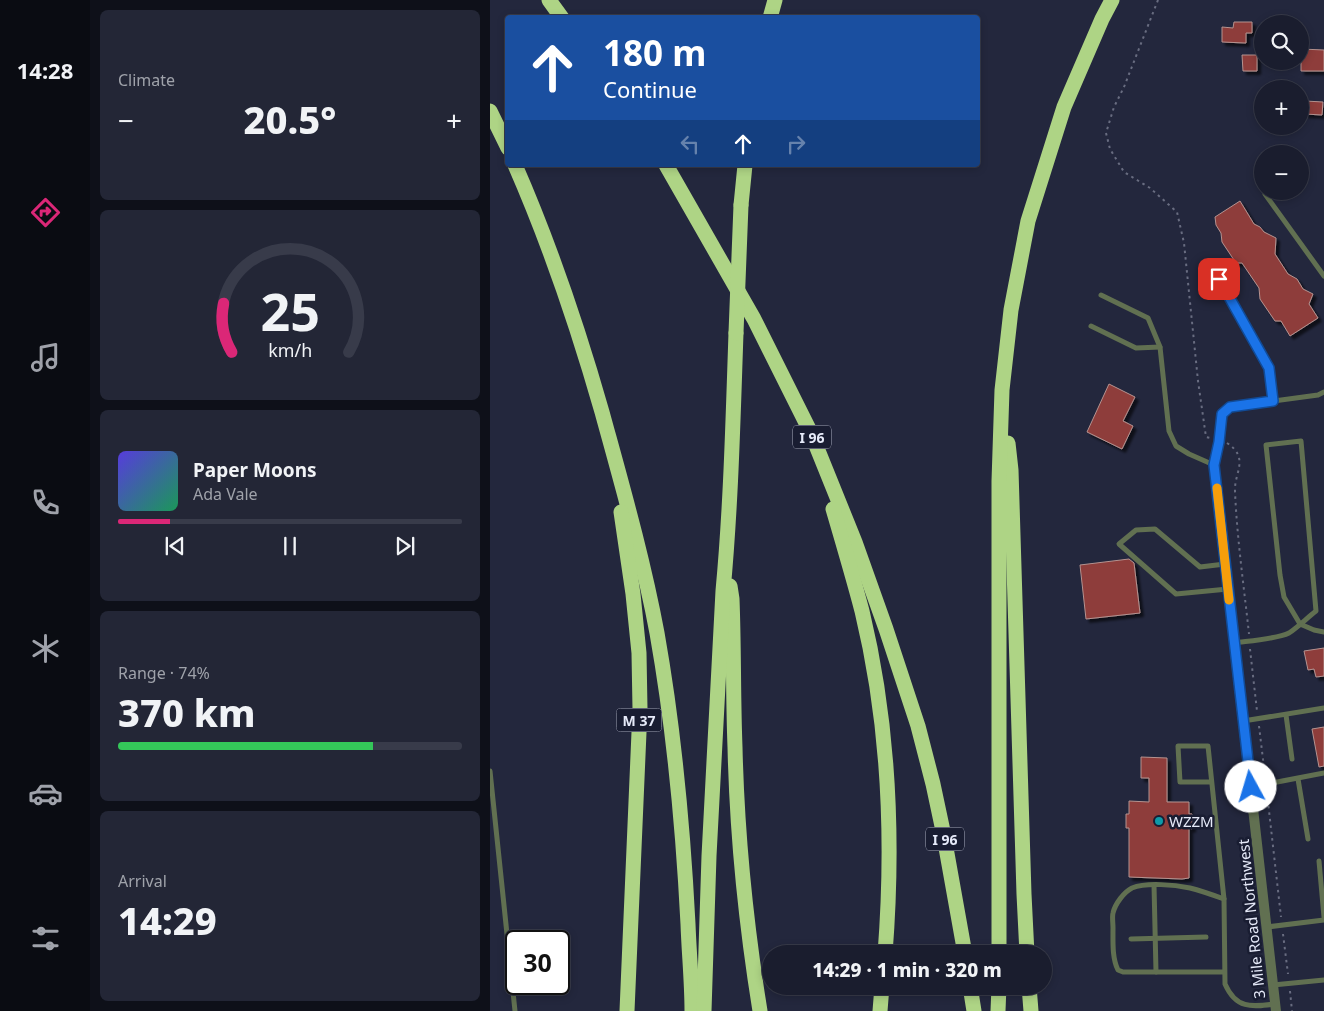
<!DOCTYPE html>
<html lang="en">
<head>
<meta charset="utf-8">
<style>
  body { margin:0; font-family:"Noto Sans",sans-serif; background:#232636; color:#f1f3f6; height:100vh; display:flex; flex-direction:column; font-size:19px; white-space:nowrap }
  * { box-sizing:border-box; margin:0 }
  p { font-size:16px; color:#9fa2aa }
  .icon { flex:none; width:28px; height:28px; fill:none; stroke:currentColor; stroke-width:2; stroke-linecap:round; stroke-linejoin:round }
  .map { position:relative; flex:1; overflow:hidden }
  .details { display:flex; flex-direction:column; gap:10px; padding:10px; background:#0e1019; width:400px }
  .details>* { flex:none }
  .banner { position:absolute; left:15px; top:15px; width:475px; height:152px; border-radius:5px; box-shadow:0 2px 8px #0003,0 0 0 1px #383b4a; background:#1a4fa0; color:#fff; overflow:hidden }
  .tools { position:absolute; left:764px; top:15px; display:grid; gap:10px }
  .tools a { display:grid; place-items:center; width:55px; height:55px; border-radius:50%; background:#1a1d2e; box-shadow:0 2px 8px #0003,0 0 0 1px #383b4a; font-size:25px }
  .speed { position:absolute; left:15px; top:930px; display:flex; gap:10px; font-size:25px; font-weight:700; text-align:center }
  .speed>* { display:grid; place-content:center; width:65px; height:65px; border-radius:50%; background:#1a1d2e; box-shadow:0 2px 8px #0003,0 0 0 1px #383b4a; line-height:1 }
  .speed .limit { border:2px solid #111; border-radius:8px; background:#fff; color:#111 }
  .pin { position:absolute; display:grid; place-items:center; width:42px; height:42px; color:#fff; margin:-21px; border-radius:10px; box-shadow:0 2px 8px #0006 }
  .me { position:absolute; width:55px; margin:-28px; rotate:354deg; stroke-linejoin:round; filter:drop-shadow(0 0 4px #0008) }
  .turn { display:flex; align-items:center; gap:18px; height:105px; padding:0 15px; font-size:22px }
  .turn .icon { width:65px; height:65px; stroke-width:2.5 }
  .turn b { display:block; font-size:35px; line-height:42px }
  .lanes { display:flex; align-items:center; height:48px; padding:0 15px; background:#0003; justify-content:center; gap:25px; direction:ltr }
  .lanes .off { opacity:.35 }
  .big { font-size:38px; font-weight:800; line-height:1.1 }
  .details .card { flex:1; display:flex; flex-direction:column; justify-content:center; gap:8px; min-width:0; padding:0 18px; border-radius:8px; background:#232636 }
  .details .dial { align-items:center; gap:0 }
  .dial svg { height:130px; overflow:visible; fill:none; stroke:#383b4a; stroke-width:7; stroke-linecap:round; text-anchor:middle }
  .dial text { fill:#f1f3f6; stroke:none }
  .song { display:flex; align-items:center; gap:15px }
  .cover { width:60px; height:60px; border-radius:8px; background:linear-gradient(135deg,hsl(250 70% 55%),hsl(150 70% 35%)) }
  .played { height:5px; border-radius:2px; background:linear-gradient(90deg,#db2777 15%,#383b4a 15%) }
  .keys { display:flex; justify-content:space-around; direction:ltr }
  .heat { display:flex; justify-content:space-between; align-items:center; font-size:28px; direction:ltr }
  .charge { height:8px; border-radius:4px; background:linear-gradient(90deg,#34c759 74%,#383b4a 0) }
  .trip { position:absolute; left:272px; top:945px; width:290px; height:50px; border-radius:25px; background:#1a1d2e; box-shadow:0 2px 8px #0003,0 0 0 1px #383b4a; font-weight:800; line-height:50px; text-align:center }
  main { display:flex; flex:1; min-height:0 }
  .menu { display:flex; flex-direction:column; width:90px; justify-content:space-around; align-items:center; background:#0a0c12; color:#9fa2aa }
  .menu .icon { width:35px; height:35px }
  .menu .selected { color:#db2777 }
  .menu b { font-size:22px; color:#f1f3f6 }
  .map>svg:first-child { display:block }
</style>
</head>
<body>
<main>
<nav class="menu">
<b>14:28</b>
<svg class="icon selected" aria-label="directions" viewBox="0 0 24 24"><path d="M12 3l9 9-9 9-9-9zM9 14v-3h6M13 9l2 2-2 2"/></svg>
<svg class="icon" aria-label="music" viewBox="0 0 24 24"><path d="M9 18V5l10-2v13"/><circle cx="6" cy="18" r="3"/><circle cx="16" cy="16" r="3"/></svg>
<svg class="icon" aria-label="phone" viewBox="0 0 24 24"><path d="M5 4h4l2 5-3 2q2 4 5 5l2-3 5 2v4C11 20 4 13 5 4z"/></svg>
<svg class="icon" aria-label="climate" viewBox="0 0 24 24"><path d="M12 3v18M4 7l16 10M4 17L20 7"/></svg>
<svg class="icon" aria-label="car" viewBox="0 0 24 24"><path d="M5 17H2v-5l4-1 3-4h7l3 4 3 1v5h-3M9 17h6M6 11h13"/><circle cx="7" cy="17" r="2"/><circle cx="17" cy="17" r="2"/></svg>
<svg class="icon" aria-label="filters" viewBox="0 0 24 24"><path d="M4 7h16M4 17h16"/><circle cx="9" cy="7" r="2"/><circle cx="15" cy="17" r="2"/></svg>
</nav>
<section class="details">
<div class="card"><p>Climate</p>
<div class="heat"><a>−</a><b class="big">20.5°</b><a>+</a></div>
</div>
<div class="card dial"><svg viewBox="0 0 100 80">
<path d="M14 69A42 42 0 1 1 86 69"/>
<path d="M14 69A42 42 0 0 1 9 39" stroke="#db2777"/>
<text x="50" y="56" font-size="32" font-weight="700">25</text>
<text x="50" y="72" font-size="11">km/h</text>
</svg></div>
<div class="card">
<div class="song"><i class="cover"></i><div><b>Paper Moons</b><p>Ada Vale</p></div></div>
<div class="played"></div>
<div class="keys"><svg class="icon" aria-label="previous" viewBox="0 0 24 24"><path d="M18 5L8 12l10 7zM5 5v14"/></svg><svg class="icon" aria-label="pause" viewBox="0 0 24 24"><path d="M8 5v14M16 5v14"/></svg><svg class="icon" aria-label="next" viewBox="0 0 24 24"><path d="M6 5l10 7-10 7zM19 5v14"/></svg></div>
</div>
<div class="card"><p>Range · 74%</p><b class="big">370 km</b><div class="charge"></div></div>
<div class="card"><p>Arrival</p><b class="big">14:29</b></div>
</section>
<div class="map">
<svg width="834" height="1011" viewBox="0 0 834 1011">
  <defs>
    <filter id="shadow"><feDropShadow dx="3.5" dy="3.5" stdDeviation="1" flood-color="#0009"/></filter>
  </defs>
  <rect width="100%" height="100%" fill="#23273d"/>
  <g fill="#8e3c3a" stroke="#b59390" filter="url(#shadow)">
    <polygon points="744,22 762,22 762,33 756,33 756,43 732,42 732,27 743,28"/>
    <polygon points="811,49 834,50 834,71 811,71"/>
    <polygon points="752,55 767,55 767,71 753,71"/>
    <polygon points="815,101 833,102 832,115 815,114"/>
    <polygon points="750,201 764,224 770,227 774,232 786,238 785,254 798,274 807,279 813,289 823,294 819,304 828,318 800,336 791,321 785,321 770,299 769,288 752,263 746,263 732,242 731,233 726,225 725,217"/>
    <polygon points="619,384 645,397 633,421 643,426 632,449 597,432"/>
    <polygon points="639,559 644,563 650,613 596,619 590,565"/>
    <polygon points="834,648 834,676 826,677 824,669 818,670 814,651"/>
    <polygon points="834,727 834,766 829,767 822,729"/>
    <polygon points="651,757 677,758 677,802 699,802 699,814 702,814 702,829 699,828 699,878 692,879 639,877 639,828 636,828 636,814 639,814 639,801 659,802 659,778 651,778"/>
  </g>
  <g fill="none" stroke-linecap="round" stroke-linejoin="round">
    <g stroke="#696d81" stroke-width="2" stroke-dasharray="2.5 4" stroke-linecap="butt">
      <polyline points="668,0 634,87 624,107 616,133 620,149 634,172 660,188 687,212 694,243 708,381 716,437 721,438"/>
      <path d="M 737,443 C 760,458 744,473 745,491 C 747,539 754,587 759,634"/>
      <polyline points="760,649 767,711"/>
      <polyline points="769,726 775,776"/>
      <polyline points="777,793 791,917"/>
      <polyline points="793,934 798,974"/>
      <polyline points="800,991 802,1011"/>
    </g>
    <g stroke="#617051" stroke-width="5">
      <polyline points="775,194 834,276"/>
      <polyline points="729,279 779,368 783,401"/>
      <polyline points="611,295 658,318 670,347 679,431 686,446 699,454 724,465 729,442 732,415 740,407 828,395 834,392"/>
      <polyline points="601,326 646,348 670,347"/>
      <polyline points="735,564 710,567 665,529 646,530 629,544 686,594 738,589"/>
      <path d="M 744,643 C 758,641 787,639 799,633 C 808,627 817,618 826,611 L 811,441 L 776,445 L 790,575 L 794,597 L 810,624 L 824,630 L 834,632"/>
      <polyline points="796,715 802,759"/>
      <polyline points="753,721 834,708"/>
      <polyline points="0,771 25,1011"/>
      <polyline points="808,779 818,839"/>
      <path d="M 721,782 L 690,782 L 688,746 L 718,746 L 734,899 L 735,984 C 746,1009 761,1007 785,1004"/>
      <polyline points="761,787 834,773"/>
      <polyline points="829,861 834,917"/>
      <polyline points="664,885 666,972"/>
      <path d="M 734,899 C 723,895 712,891 700,888 C 685,885 657,882 642,888 C 634,892 625,904 623,913 C 622,917 623,923 623,928 C 623,942 622,958 628,970 L 633,972 L 734,972"/>
      <polyline points="777,927 834,920"/>
      <polyline points="641,939 716,937"/>
      <polyline points="783,985 834,980"/>
    </g>
    <polyline stroke="#617051" stroke-width="10" points="724,465 786,1011"/>
    <g stroke="#aed485" stroke-width="15">
      <polyline points="59,0 72,18"/>
      <polyline points="280,18 285,0"/>
      <polyline points="0,111 18,148"/>
      <path d="M 25,165 C 60,245 88,328 112,412 C 132,485 153,558 167,633 C 184,729 193,826 198,924 C 199,953 202,982 202,1011"/>
      <polyline points="176,165 264,319 321,433 365,542 396,629 428,726 443,784 453,831 475,954"/>
      <polyline points="251,205 255,165"/>
      <polyline points="518,443 521,470 534,894 537,954"/>
      <path d="M 343,509 C 353,543 363,577 372,611 C 399,723 404,839 395,954"/>
      <polyline points="131,512 143,594 149,653 150,709 137,1011"/>
      <path d="M 240,586 L 242,599 C 244,648 243,697 245,747 C 247,835 256,924 270,1011"/>
      <polyline points="509,954 509,481 512,390 521,310 538,221 574,107 612,19 622,0"/>
      <polyline points="480,986 484,1011"/>
      <polyline points="539,986 541,1011"/>
      <path d="M 214,1011 L 219,856 L 233,591 C 241,505 243,419 246,333"/>
      <polyline points="390,1011 392,986"/>
      <polyline points="508,1011 509,986"/>
    </g>
    <polyline stroke="#aed485" stroke-width="15" points="246,333 251,205"/>
  </g>
  <g fill="none" stroke-linecap="round" stroke-linejoin="round">
    <g stroke="#114b97" stroke-width="12">
      <polyline id="route" points="729,279 779,368 783,401 740,407 732,414 729,442 724,465 761,787"/>
    </g>
    <use href="#route" stroke="#1a73e8" stroke-width="9"/>
    <polyline stroke="#f59e0b" stroke-width="9" points="727,488 739,600"/>
  </g>
  <circle fill="#0f9aa8" stroke="#191d32" stroke-width="2" cx="669" cy="821" r="5"/>
  <g text-anchor="middle" dominant-baseline="central" stroke-width="5" stroke-linejoin="round" paint-order="stroke">
    <g fill="#191d32" stroke="#a8acbd" stroke-width="1">
      <rect x="303" y="425.5" width="38" height="23" rx="4"/>
      <rect x="126.5" y="708.5" width="45" height="23" rx="4"/>
      <rect x="436" y="827.5" width="38" height="23" rx="4"/>
    </g>
    <g font-size="14" font-weight="bold" fill="#e6eaf9">
      <text x="322" y="437">I 96</text>
      <text x="149" y="720">M 37</text>
      <text x="455" y="839">I 96</text>
    </g>
    <g font-size="15" fill="#e6eaf9" stroke="#191d32" text-anchor="start">
      <text x="679" y="821">WZZM</text>
    </g>
    <g font-size="15" fill="#e6eaf9" stroke="#191d32">
      <text transform="translate(761 919) rotate(-96)">3 Mile Road Northwest</text>
    </g>
  </g>
</svg>
<div class="tools">
<a><svg class="icon" aria-label="search" viewBox="0 0 24 24"><circle cx="10" cy="10" r="6"/><path d="M15 15l6 6"/></svg></a>
<a>+</a>
<a>−</a>
</div>
<div class="speed"><div class="limit">30</div></div>
<div class="pin" style="left:729px;top:279px;background:#d93025"><svg class="icon" aria-label="arrive" viewBox="0 0 24 24"><path d="M6 21V4h12l-3 4 3 4H6"/></svg></div>
<svg class="me" style="left:761px;top:787px" viewBox="-20 -20 40 40"><circle r="19" fill="#fff"/><path d="M0-13L10 11 0 6-10 11z" fill="#1a73e8"/></svg>
<div class="trip">14:29 · 1 min · 320 m</div>
<div class="banner">
<div class="turn"><svg class="icon" aria-label="ahead" viewBox="0 0 24 24"><path d="M12 20V5M6 11l6-6 6 6"/></svg><div><b>180 m</b>Continue</div></div>
<div class="lanes"><svg class="icon off" aria-label="left" viewBox="0 0 24 24"><path d="M17 20v-9H6M10 6l-5 5 5 5"/></svg><svg class="icon" aria-label="ahead" viewBox="0 0 24 24"><path d="M12 20V5M6 11l6-6 6 6"/></svg><svg class="icon off" aria-label="right" viewBox="0 0 24 24"><path d="M7 20v-9h11M14 6l5 5-5 5"/></svg></div>
</div>
</div>
</main>
</body>
</html>
